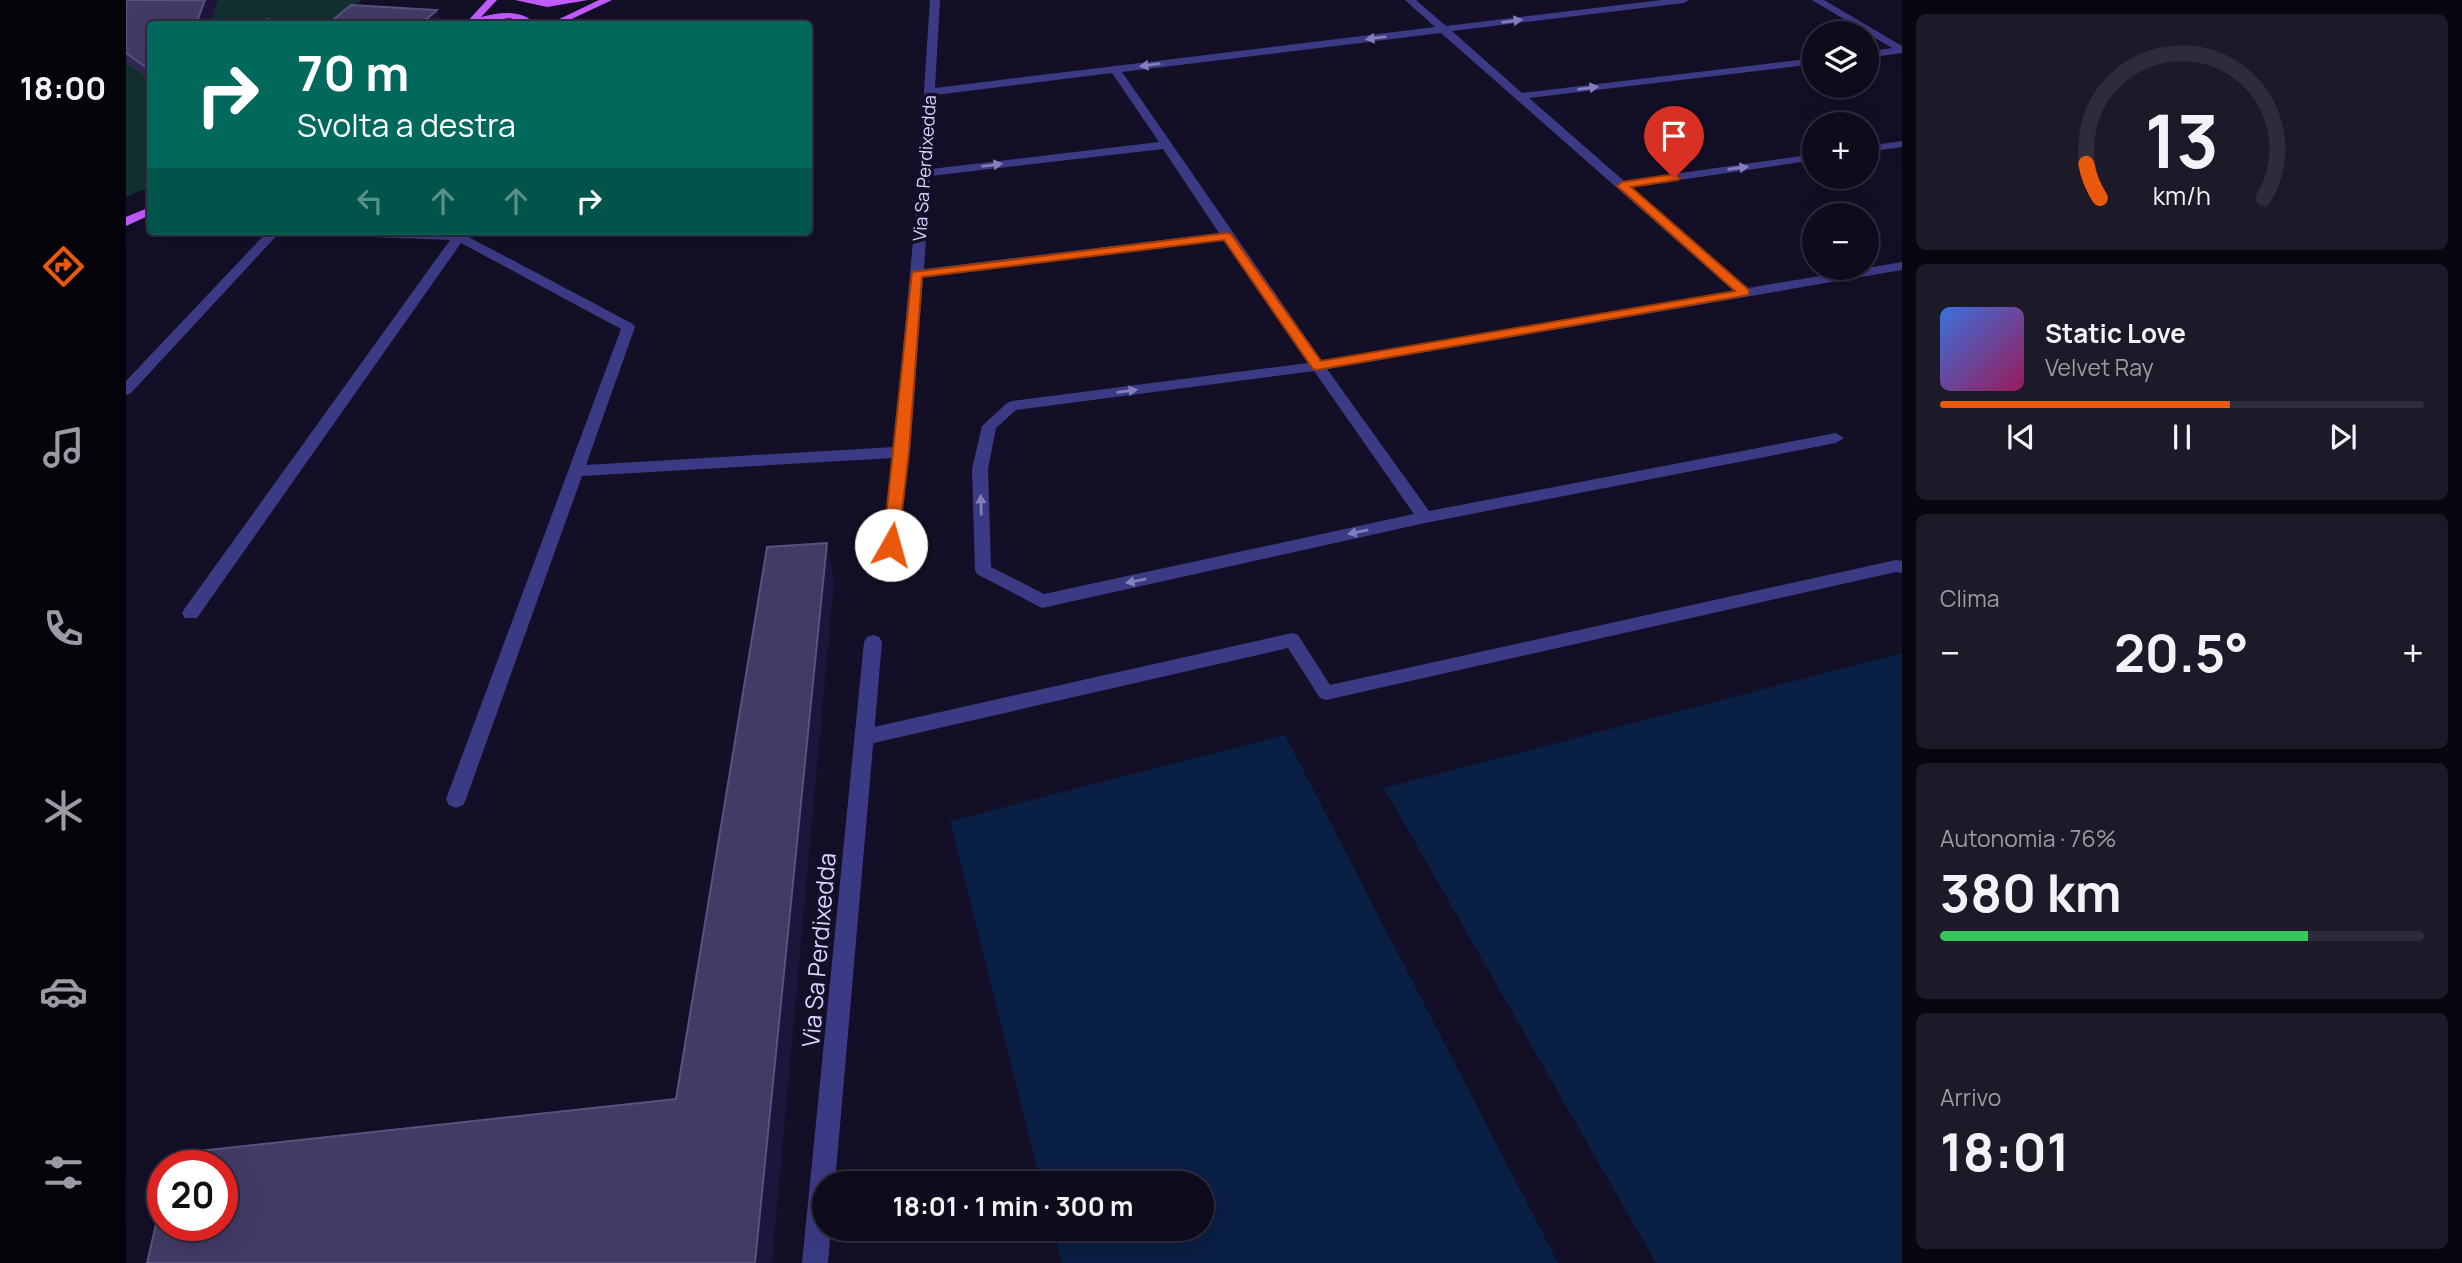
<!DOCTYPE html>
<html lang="it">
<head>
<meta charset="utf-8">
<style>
  body { margin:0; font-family:Manrope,sans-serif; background:#1c1929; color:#f1f3f6; height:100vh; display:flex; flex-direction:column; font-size:26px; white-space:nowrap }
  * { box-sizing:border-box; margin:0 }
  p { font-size:23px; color:#9b9ba3 }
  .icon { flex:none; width:38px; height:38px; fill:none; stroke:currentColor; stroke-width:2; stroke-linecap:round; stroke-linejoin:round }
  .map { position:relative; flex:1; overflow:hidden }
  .panel { display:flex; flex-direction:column; gap:14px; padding:14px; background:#08060f; width:560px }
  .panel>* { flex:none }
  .guide { position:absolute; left:21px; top:21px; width:665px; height:214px; border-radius:7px; box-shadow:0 7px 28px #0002,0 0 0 2px #2e2b3b; background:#00695c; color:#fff; overflow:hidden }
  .fabs { position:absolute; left:1676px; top:21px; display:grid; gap:14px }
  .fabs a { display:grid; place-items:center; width:77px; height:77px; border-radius:50%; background:#0e0b1c; box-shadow:0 7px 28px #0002,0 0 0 2px #2e2b3b; font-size:35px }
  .speed { position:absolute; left:21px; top:1150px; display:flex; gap:14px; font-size:35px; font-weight:700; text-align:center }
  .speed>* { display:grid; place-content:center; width:91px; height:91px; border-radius:50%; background:#0e0b1c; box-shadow:0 7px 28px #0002,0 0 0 2px #2e2b3b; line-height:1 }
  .speed .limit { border:10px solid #d22; background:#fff; color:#111 }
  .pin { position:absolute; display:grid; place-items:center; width:60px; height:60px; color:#fff; margin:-72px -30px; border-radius:50% 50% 50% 0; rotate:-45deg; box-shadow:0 0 7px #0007 }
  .pin .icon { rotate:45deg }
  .me { position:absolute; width:77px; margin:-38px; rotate:7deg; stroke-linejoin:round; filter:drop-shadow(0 0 5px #0008) }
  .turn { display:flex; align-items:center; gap:24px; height:147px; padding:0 35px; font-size:32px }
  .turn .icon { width:91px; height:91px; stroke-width:2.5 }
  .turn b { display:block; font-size:49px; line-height:60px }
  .lanes { display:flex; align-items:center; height:66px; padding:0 35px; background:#0003; justify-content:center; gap:35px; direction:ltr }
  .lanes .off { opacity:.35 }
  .big { font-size:52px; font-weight:700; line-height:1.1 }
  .panel .tile { flex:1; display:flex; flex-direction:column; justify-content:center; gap:10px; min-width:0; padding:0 24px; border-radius:10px; background:#1c1929 }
  .panel .dial { align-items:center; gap:0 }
  .dial svg { height:182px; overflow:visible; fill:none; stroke:#2e2b3b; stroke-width:7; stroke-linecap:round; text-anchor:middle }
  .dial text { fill:#f1f3f6; stroke:none }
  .song { display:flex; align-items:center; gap:21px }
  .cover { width:84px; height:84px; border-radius:10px; background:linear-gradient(135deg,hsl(220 70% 55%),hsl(330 70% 35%)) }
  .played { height:7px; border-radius:4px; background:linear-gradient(90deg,#ea580c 60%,#2e2b3b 60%) }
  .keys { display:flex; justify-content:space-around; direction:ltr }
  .heat { display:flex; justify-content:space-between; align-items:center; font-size:38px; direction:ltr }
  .charge { height:10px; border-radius:5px; background:linear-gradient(90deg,#34c759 76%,#2e2b3b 0) }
  .trip { position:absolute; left:686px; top:1171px; width:402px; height:70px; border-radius:35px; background:#0e0b1c; box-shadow:0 7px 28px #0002,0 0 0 2px #2e2b3b; font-weight:700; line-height:70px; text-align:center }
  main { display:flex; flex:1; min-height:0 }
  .tab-bar { display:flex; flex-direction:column; width:126px; justify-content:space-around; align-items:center; background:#06040b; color:#9b9ba3 }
  .tab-bar .icon { width:49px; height:49px }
  .tab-bar .on { color:#ea580c }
  .tab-bar b { font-size:32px; color:#f1f3f6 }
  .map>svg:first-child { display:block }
</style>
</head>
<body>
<main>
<nav class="tab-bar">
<b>18:00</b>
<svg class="icon on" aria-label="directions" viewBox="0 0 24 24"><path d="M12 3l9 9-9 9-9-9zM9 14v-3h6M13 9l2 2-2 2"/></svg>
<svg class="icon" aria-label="music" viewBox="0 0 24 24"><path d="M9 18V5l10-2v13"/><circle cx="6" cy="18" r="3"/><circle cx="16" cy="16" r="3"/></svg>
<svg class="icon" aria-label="phone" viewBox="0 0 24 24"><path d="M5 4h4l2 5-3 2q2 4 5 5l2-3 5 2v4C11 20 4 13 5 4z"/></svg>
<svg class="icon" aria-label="climate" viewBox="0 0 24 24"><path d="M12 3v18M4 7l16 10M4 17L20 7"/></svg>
<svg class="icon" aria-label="car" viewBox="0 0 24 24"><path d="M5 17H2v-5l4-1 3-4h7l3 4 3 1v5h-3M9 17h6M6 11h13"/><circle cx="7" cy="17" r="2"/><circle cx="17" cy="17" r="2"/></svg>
<svg class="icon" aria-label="filters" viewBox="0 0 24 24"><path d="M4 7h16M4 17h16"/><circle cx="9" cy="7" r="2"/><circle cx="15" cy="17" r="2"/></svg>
</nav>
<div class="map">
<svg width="1776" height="1263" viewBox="0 0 1776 1263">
  <rect width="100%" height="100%" fill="#130f26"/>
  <polygon fill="#12302f" points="0,0 236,0 202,24 24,24 24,187 0,197"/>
  <g fill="#0a1f44">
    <polygon points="1776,653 1776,1263 1530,1263 1258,788"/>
    <polygon points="1159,735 1432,1263 936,1263 927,1229 1076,1228 1076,1183 915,1183 824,821"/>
  </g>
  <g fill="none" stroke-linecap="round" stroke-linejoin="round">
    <g fill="#3d3a85" fill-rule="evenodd">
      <path d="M 804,0 L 814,0 L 809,88 L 1309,27 L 1279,0 L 1290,0 L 1320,26 L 1535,0 L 1563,0 L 1558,3 L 1326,31 L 1396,93 L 1689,58 L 1689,64 L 1403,98 L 1498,181 L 1689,154 L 1689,160 L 1505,187 L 1622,288 L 1776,262 L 1776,270 L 1201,369 L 1303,511 L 1710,433 L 1718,438 L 1710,443 L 1299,523 L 916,608 L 851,574 L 849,570 L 846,469 L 856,426 L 881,403 L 886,401 L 1182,363 L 1098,240 L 797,277 L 784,452 L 771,549 L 765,551 L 757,545 L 767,458 L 456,476 L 340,799 L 337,805 L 330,808 L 323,805 L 320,799 L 495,329 L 335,243 L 71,618 L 59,618 L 56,613 L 59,608 L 324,240 L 196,235 L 190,231 L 337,234 L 507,324 L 509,327 L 460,465 L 768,447 L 791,198 ZM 1315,33 L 1608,291 L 1196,361 L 996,72 ZM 986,73 L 1033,142 L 805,169 L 809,95 ZM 1037,149 L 1093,233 L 798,269 L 804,176 ZM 1188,371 L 1288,514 L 918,594 L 865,567 L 862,469 L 870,428 L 890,410 Z"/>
      <polygon points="1686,0 1698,0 1776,46 1776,53 1741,58 1741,52 1766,48"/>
      <polygon points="1776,141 1776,147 1741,152 1741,146"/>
      <polygon points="1770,560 1776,561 1776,573 1770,572 1200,700 1194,698 1162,648 739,745 732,743 730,737 732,731 739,729 1166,633 1172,635 1204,685"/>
    </g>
    <g fill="#3d3a85" fill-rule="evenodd">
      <polygon points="142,231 155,231 5,393 0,395 0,381"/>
      <polygon points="747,635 753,637 756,642 709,1183 698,1183 698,1228 705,1228 702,1263 676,1263 738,642 741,637"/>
    </g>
    <g fill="#c25bff" fill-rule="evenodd">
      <path d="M 361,0 L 371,0 L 355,17 C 374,12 395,9 410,24 L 400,24 L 384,18 L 339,24 Z"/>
      <polygon points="389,0 462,0 421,7"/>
      <polygon points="473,0 486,0 435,24 423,24"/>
      <polygon points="24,207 24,215 0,226 0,217"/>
    </g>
  </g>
  <polygon fill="#312854" points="0,0 92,0 24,24 24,80 0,63"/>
  <g fill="#1d163a">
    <polygon points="79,0 92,0 84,24 70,24"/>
    <polygon points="311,10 316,24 295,24"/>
    <polygon points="701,543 708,582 646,1263 629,1263"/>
  </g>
  <g fill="#433a66" stroke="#5a527e" stroke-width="2">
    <polygon points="0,0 79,0 70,24 24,24 24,70 0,53"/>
    <polygon points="225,5 311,10 295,24 202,24"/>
    <polygon points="143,19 152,24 125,24"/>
    <polygon points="701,543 629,1263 21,1263 37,1194 37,1225 96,1225 96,1166 43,1166 46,1154 550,1099 641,547"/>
  </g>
  <defs><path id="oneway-solid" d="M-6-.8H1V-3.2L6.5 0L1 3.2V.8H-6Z" transform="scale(1.75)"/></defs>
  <g fill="#837fbc">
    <use href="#oneway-solid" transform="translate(1386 21) rotate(-7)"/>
    <use href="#oneway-solid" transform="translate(1250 38) rotate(173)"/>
    <use href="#oneway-solid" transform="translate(1024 65) rotate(173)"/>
    <use href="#oneway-solid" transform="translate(1462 88) rotate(-7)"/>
    <use href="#oneway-solid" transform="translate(866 165) rotate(-7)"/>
    <use href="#oneway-solid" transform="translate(1612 168) rotate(-8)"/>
    <use href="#oneway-solid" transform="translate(1001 391) rotate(-7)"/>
    <use href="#oneway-solid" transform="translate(855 505) rotate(-92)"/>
    <use href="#oneway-solid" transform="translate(1232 532) rotate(168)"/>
    <use href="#oneway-solid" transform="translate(1010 581) rotate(168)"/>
  </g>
  <polygon fill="#ea580c" stroke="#983908" stroke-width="2" points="1548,174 1554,178 1552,180 1505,187 1623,290 1623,295 1191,370 1187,369 1098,240 796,277 783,452 772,545 765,550 757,545 786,272 1101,233 1105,234 1195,361 1609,291 1491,186 1496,182"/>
  <g text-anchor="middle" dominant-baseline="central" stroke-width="7" stroke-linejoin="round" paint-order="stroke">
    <g font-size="18" fill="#d9d4ff" stroke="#130f26">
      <text transform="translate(798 168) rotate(-86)">Via Sa Perdixedda</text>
    </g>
    <g font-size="24" fill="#d9d4ff" stroke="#130f26">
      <text transform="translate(692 950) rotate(-85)">Via Sa Perdixedda</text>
    </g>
  </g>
</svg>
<div class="fabs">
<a><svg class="icon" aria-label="layers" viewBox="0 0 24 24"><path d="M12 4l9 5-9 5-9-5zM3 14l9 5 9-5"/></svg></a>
<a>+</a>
<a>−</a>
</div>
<div class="speed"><div class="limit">20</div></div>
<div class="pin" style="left:1548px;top:178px;background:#d93025"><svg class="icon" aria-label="arrive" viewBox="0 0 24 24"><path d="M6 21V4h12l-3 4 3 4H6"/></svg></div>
<svg class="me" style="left:765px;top:545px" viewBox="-20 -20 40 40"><circle r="19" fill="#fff"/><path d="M0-13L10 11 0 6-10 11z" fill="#ea580c"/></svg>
<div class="trip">18:01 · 1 min · 300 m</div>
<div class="guide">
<div class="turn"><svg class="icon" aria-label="right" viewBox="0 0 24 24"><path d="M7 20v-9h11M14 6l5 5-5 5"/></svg><div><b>70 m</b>Svolta a destra</div></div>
<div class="lanes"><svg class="icon off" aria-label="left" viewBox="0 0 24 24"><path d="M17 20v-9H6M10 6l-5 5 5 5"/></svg><svg class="icon off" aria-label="ahead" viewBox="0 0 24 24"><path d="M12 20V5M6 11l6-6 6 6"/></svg><svg class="icon off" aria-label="ahead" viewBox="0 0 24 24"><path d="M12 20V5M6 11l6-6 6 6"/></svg><svg class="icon" aria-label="right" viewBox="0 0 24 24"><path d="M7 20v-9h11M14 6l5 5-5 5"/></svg></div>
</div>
</div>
<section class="panel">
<div class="tile dial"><svg viewBox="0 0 100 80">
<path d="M14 69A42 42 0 1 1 86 69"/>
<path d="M14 69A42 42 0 0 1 8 54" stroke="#ea580c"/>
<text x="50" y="56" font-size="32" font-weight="700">13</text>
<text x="50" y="72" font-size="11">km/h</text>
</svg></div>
<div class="tile">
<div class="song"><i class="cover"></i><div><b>Static Love</b><p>Velvet Ray</p></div></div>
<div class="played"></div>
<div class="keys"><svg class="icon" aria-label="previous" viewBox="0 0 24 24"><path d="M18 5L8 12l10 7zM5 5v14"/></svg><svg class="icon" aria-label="pause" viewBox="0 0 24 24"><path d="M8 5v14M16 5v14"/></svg><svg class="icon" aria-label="next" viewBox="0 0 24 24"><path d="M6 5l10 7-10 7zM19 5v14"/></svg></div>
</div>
<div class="tile"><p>Clima</p>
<div class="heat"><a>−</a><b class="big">20.5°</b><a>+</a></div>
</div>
<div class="tile"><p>Autonomia · 76%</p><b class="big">380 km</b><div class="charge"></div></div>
<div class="tile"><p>Arrivo</p><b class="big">18:01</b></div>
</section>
</main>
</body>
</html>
